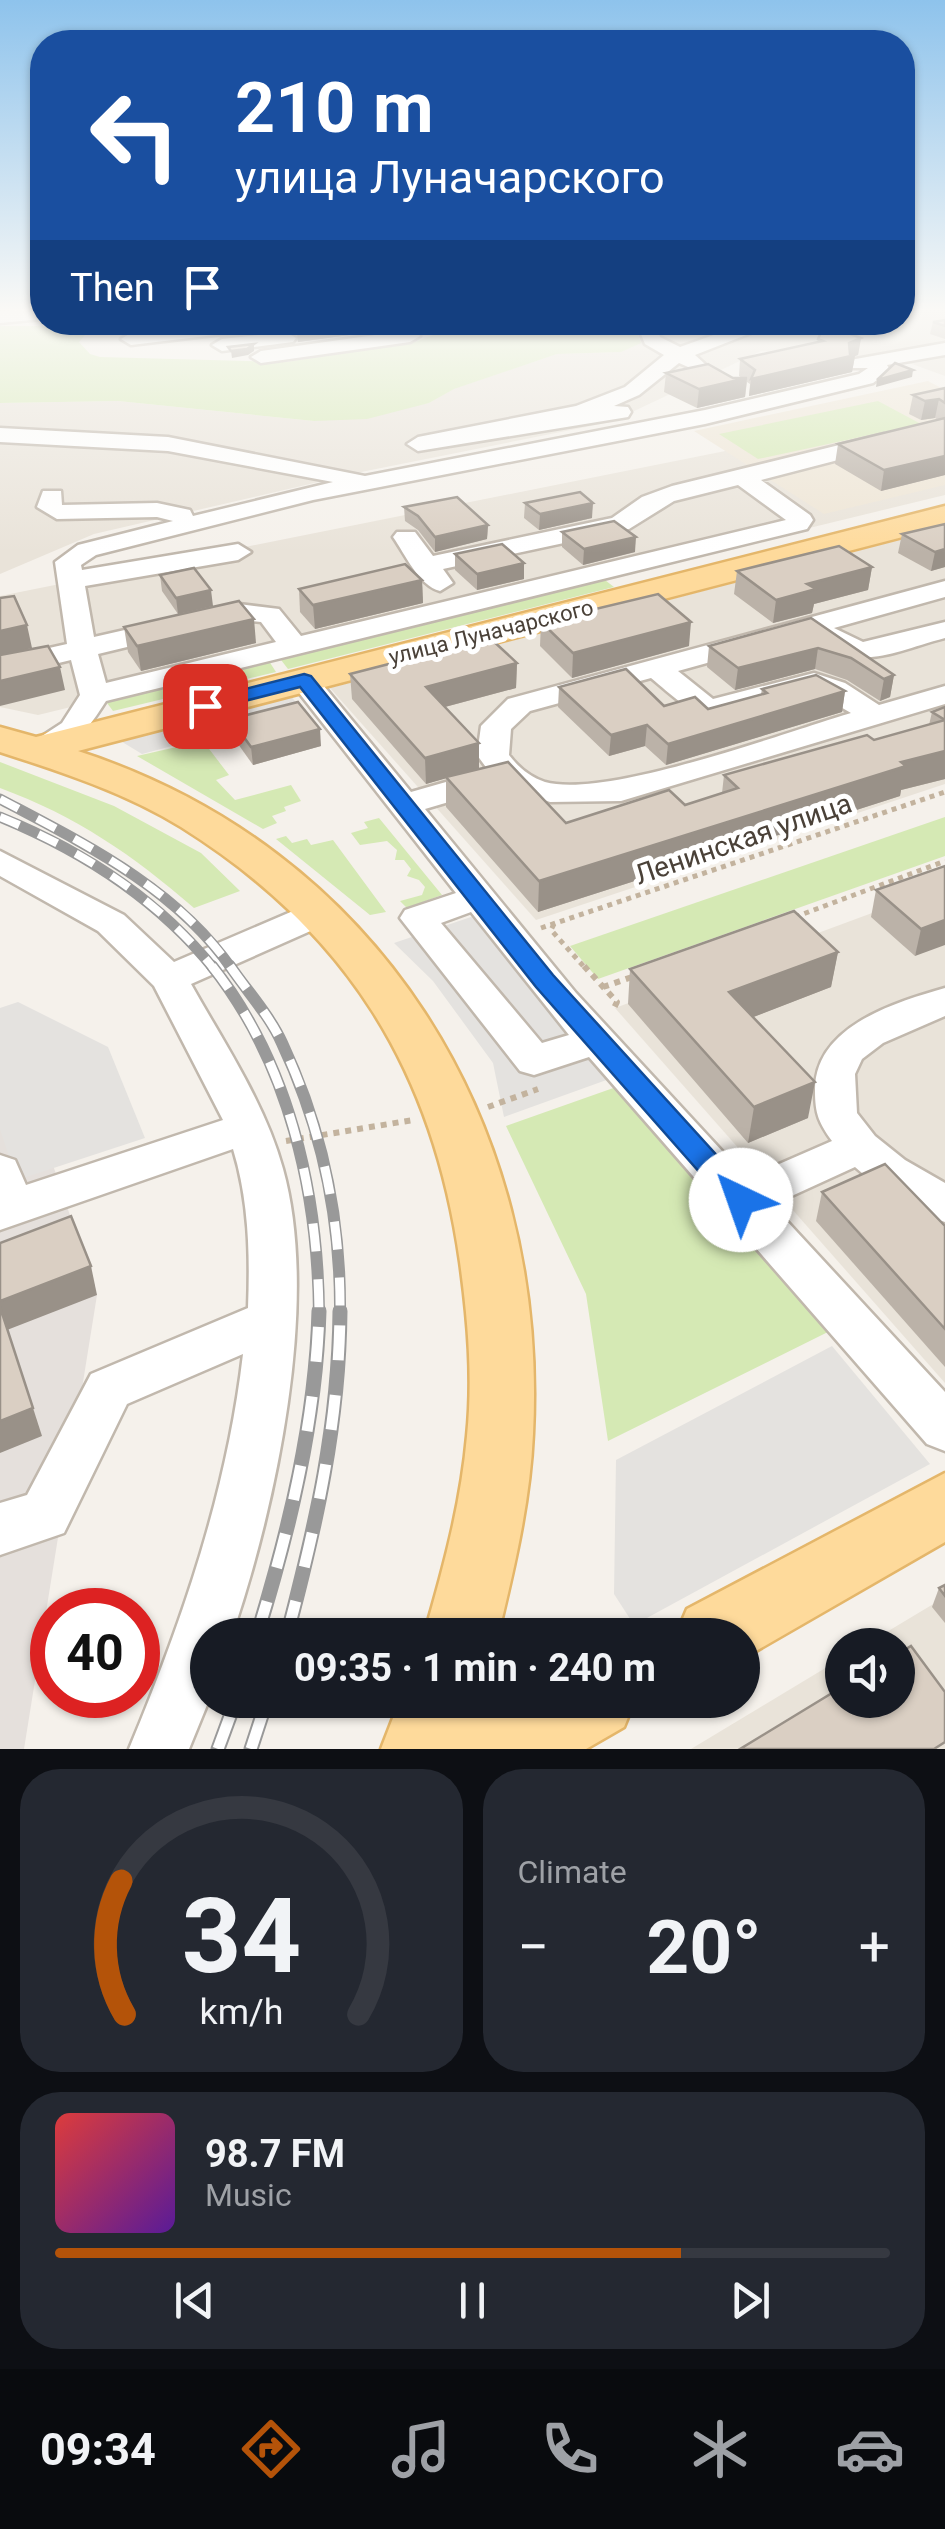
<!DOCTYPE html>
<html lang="en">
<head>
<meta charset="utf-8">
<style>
  body { margin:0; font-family:Roboto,sans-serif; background:#242831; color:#f1f3f6; height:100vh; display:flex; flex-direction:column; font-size:38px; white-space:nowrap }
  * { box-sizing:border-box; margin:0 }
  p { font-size:32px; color:#9ea1a6 }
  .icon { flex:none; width:55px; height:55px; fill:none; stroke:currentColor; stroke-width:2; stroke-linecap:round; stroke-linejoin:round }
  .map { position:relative; height:1749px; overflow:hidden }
  .details { display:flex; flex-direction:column; gap:20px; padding:20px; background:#0d0f14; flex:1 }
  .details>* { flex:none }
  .top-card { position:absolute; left:30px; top:30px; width:885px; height:305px; border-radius:40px; box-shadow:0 2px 8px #0004; background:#1a4fa0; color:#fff; overflow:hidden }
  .tools { position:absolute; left:825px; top:1628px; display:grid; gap:20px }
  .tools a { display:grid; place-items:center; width:90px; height:90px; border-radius:50%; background:#171b24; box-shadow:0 2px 8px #0004; font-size:50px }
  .speed { position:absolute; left:30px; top:1588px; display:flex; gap:20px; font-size:50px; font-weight:700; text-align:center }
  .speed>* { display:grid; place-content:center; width:130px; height:130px; border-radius:50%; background:#171b24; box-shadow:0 2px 8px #0004; line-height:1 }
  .speed .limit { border:15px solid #d22; background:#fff; color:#111 }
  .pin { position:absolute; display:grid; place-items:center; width:85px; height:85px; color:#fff; margin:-42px; border-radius:20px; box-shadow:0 5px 15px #0006 }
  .me { position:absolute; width:110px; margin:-55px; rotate:318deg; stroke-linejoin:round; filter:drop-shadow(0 0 8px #0008) }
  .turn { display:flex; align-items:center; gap:35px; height:210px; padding:0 40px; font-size:45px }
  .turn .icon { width:130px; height:130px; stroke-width:2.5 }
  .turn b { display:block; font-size:70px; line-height:85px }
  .then { display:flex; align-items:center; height:95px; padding:0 40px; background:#0003; gap:20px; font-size:38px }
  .big { font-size:75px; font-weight:700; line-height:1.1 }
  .details .widget { flex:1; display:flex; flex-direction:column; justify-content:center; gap:15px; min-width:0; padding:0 35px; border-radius:40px; background:#242831 }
  .details .dial { align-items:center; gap:0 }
  .dial svg { height:260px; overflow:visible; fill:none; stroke:#363941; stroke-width:7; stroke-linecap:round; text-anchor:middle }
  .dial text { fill:#f1f3f6; stroke:none }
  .song { display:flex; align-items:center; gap:30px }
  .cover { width:120px; height:120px; border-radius:15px; background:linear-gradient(135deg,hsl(0 70% 55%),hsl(270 70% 35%)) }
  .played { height:10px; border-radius:5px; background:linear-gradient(90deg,#b45309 75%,#363941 75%) }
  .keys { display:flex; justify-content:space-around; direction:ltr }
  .heat { display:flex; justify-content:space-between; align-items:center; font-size:55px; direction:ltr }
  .details .tiles { flex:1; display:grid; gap:20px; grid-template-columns:1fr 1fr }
  .widget:last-child { grid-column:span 2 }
  .trip { position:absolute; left:190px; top:1618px; width:570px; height:100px; border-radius:50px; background:#171b24; box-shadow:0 2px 8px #0004; font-weight:700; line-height:100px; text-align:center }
  .tabs { display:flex; height:160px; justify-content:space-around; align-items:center; background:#090b0e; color:#9ea1a6 }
  .tabs .icon { width:70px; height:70px }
  .tabs .active { color:#b45309 }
  .tabs b { font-size:45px; color:#f1f3f6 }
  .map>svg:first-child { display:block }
</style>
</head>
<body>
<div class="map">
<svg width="945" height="1749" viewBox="0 0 945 1749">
  <rect width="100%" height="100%" fill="#f5f1eb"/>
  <g fill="#e9e3d9">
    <polygon points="903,308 945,308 945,376 912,364 761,351 611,422 366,471 94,534 0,574 0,403 118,401 314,421 429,403 453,389 557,354 620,352 636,329 633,323 902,322"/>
    <polygon points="945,407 945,495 38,715 0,707 0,596"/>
    <polygon points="945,528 945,784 536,920 330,688"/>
    <polygon points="945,886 945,1383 615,1008"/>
    <polygon points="945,1597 945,1749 691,1749 842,1658 842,1700 898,1700 898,1645 865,1645"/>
  </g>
  <polygon fill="#e5e0dc" points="0,1009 97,1295 24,1749 0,1749"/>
  <polygon fill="#eee5d5" points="928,381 945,390 945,485 824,514 694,431"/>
  <g fill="#d5e9b4">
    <polygon points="424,322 633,323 641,343 621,352 557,354 454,389 429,403 367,419 314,421 118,401 0,403 0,326 78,326 87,333 79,342 90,354 100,357 286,362 415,342 433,335 432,326"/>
    <polygon points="878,401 921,424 758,459 719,434"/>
    <polygon points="601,577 614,587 288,669 278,656"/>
    <polygon points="267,658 276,672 113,711 107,703 113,696"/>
    <polygon points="203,741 229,775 216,780 235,800 291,785 301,801 284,807 286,811 272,816 277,823 263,829 137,756"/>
    <path d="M 0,762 L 114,806 L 201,853 L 240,891 L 194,908 C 133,855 76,816 0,788 Z"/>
    <polygon points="945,817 945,856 598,979 570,946"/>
    <polygon points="379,818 442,895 407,908 400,901 422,895 425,887 419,880 407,876 411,869 404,860 395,860 397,850 387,841 360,845 351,833 368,828 364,822"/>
    <polygon points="286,836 292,843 307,839 311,845 333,840 386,912 370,915 276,839"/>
    <polygon points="619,1086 838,1327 608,1441 586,1294 506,1126"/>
  </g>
  <g fill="#e4e2df">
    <polygon points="290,695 303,711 142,754 119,740"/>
    <polygon points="474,916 612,1078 504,1117 493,1063 433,981 394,943"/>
    <polygon points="18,1002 108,1047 145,1138 17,1180 0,1129 0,1008"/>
    <polygon points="832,1346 930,1464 634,1625 614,1594 616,1460"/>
  </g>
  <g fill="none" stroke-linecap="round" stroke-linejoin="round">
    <g stroke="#c1b8ad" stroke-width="5">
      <g id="minor">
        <polygon points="42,308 42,319 0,323 0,311"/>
        <polygon points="221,322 258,325 248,331 131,345 121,339 131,333"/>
        <polygon points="391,322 410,322 420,336 410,342 261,363 251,357 261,351 397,332"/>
        <polygon points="636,322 655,322 660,337 680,347 750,322 779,322 695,355 705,364 702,368 695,370 679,363 639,395 614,406 628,407 631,412 628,417 418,451 407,444 418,437 576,406 625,387 664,355 645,344"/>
        <polygon points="286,332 296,338 293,342 222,351 212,345 222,339"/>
        <path d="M 945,343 L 945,355 L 887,365 L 890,370 L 873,383 L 705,424 L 313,500 L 96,555 L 81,565 L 82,570 L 238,544 L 251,552 L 238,560 L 85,586 L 94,637 L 239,604 L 279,609 L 301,636 L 786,520 L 738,485 L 674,501 L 629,529 L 443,569 L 453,583 L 440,591 C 419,586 405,554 393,537 L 397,532 L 415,532 L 433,556 L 612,518 L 642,497 L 672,486 L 884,434 L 895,441 L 892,446 L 761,480 L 810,515 L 813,520 L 807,529 L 106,701 C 89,728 63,765 27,756 L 22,749 L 62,723 L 80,695 L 71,660 L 0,677 L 0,659 L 67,644 L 55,562 L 78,545 L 173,521 L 157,517 L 57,519 L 37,507 L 43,491 L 61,491 L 62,505 L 157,503 L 190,510 L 193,516 L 333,482 L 168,451 L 0,442 L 0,428 L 168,437 L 365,476 L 705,410 L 859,374 L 868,368 L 850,368 L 850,360 ZM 239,620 L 261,622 L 276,642 L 106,683 L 98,654 Z"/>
        <path d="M 945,581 L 945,597 L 834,628 L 863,642 L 945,622 L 945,638 C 888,653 859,674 808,635 L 678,671 L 713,699 L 814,673 L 845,683 L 879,705 L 945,686 L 945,704 L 621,801 L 550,802 L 503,786 L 425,809 L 576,993 L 747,1178 L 832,1141 C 819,1123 815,1114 815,1091 C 814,1027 893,1003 945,988 L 945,1016 L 883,1043 L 862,1059 L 855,1074 L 857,1113 L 875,1136 L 905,1160 L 945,1183 L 945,1222 C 912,1212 881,1190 855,1167 L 772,1205 L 945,1392 L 945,1451 L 927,1444 L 589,1057 L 534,1075 L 520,1071 L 400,918 L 405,910 L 456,893 L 289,680 L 294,674 L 314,674 L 411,792 L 488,770 L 477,755 L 481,726 L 508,699 ZM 651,678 C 671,694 689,714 715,717 L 813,691 L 851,713 C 783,733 606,799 545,782 C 530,777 518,767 509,755 L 511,729 L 530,711 ZM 471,912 L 569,1035 L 542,1043 L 441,923 Z"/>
        <path d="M 0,851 L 124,915 L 174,962 L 307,905 L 320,902 L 333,905 L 338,913 L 333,921 L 191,984 C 224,1043 265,1103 283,1169 C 320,1302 276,1505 232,1635 L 208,1635 L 209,1700 L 189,1749 L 129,1749 C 182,1622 227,1492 243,1354 L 127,1404 L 64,1533 L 0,1555 L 0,1503 L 27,1495 L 91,1374 L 248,1308 C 250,1255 249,1201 233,1149 L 0,1230 L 0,1155 L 15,1160 L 26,1185 L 223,1120 L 154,986 L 98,931 L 0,876 Z"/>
      </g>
    </g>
    <g stroke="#e4b66a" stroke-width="5">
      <g id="major">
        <path d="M 945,506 L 945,526 L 78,751 C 378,848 549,1122 533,1434 C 530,1502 514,1569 498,1635 L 424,1635 C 443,1570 461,1504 467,1436 C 473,1378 468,1320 460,1262 C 433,1070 347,931 181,827 C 126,793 62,772 0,752 L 0,727 L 36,737 Z"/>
        <polygon points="945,1473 945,1542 742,1659 742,1635 676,1635 687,1609"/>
        <polygon points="400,1700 476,1700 474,1704 497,1705 513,1700 635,1700 624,1727 586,1749 381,1749"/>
      </g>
    </g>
    <g stroke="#c3b39e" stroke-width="5" stroke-dasharray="5 5" stroke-linecap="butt">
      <polyline points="795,917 945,861"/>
      <polyline points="554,924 551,930 586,969"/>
      <polyline points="541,928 945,792"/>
    </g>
    <g stroke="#c3b39e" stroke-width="6" stroke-dasharray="6 6" stroke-linecap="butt">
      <polyline points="584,966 617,1002 612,1012"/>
      <polyline points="603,987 635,976"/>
      <polyline points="488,1107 538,1089"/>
      <polyline points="286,1141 413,1120"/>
    </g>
    <use href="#minor" fill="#fff" fill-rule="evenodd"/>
    <use href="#major" fill="#feda9b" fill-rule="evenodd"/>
    <g stroke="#999" stroke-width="11">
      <g id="rail-far2">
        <path d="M 0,799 C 85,844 176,888 232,969"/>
        <path d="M 0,817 C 83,851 157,898 214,969"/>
      </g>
    </g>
    <g stroke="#999" stroke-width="12">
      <g id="rail-far1">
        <path d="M 212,966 C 289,1063 318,1191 319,1314"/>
        <path d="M 230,966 C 247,991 270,1016 282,1043 C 322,1128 341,1220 340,1314"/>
      </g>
    </g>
    <g stroke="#999" stroke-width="15">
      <g id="rail">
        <path d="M 257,1635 C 289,1531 316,1421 319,1311"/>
        <path d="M 287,1635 C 316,1525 339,1425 340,1311"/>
        <polyline points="218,1749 236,1700"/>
        <polyline points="251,1749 267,1700"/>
      </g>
    </g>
    <use href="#rail-far2" stroke="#fff" stroke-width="8" stroke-dasharray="21" stroke-linecap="butt"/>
    <use href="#rail-far1" stroke="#fff" stroke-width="9" stroke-dasharray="28" stroke-linecap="butt"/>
    <use href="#rail" stroke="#fff" stroke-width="11" stroke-dasharray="35" stroke-linecap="butt"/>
  </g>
  <g fill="#bbb2a8">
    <polygon points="945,320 945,339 930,334 933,322"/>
    <polygon points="253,322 371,322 371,332 298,342 297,334 288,329 254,332"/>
    <polygon points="861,338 858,355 855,356 852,372 749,396 750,384 747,382 745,397 697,408 664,392 666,373 742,378 739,376 740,359 817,343 818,339"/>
    <polygon points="945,388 945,475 881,491 835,464 838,444 938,420 935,418 921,420 909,414 913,395"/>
    <polygon points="525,503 592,518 539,530 524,518"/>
    <polygon points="404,507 488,525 487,539 435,552 418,530 405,521"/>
    <polygon points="945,524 945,567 931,571 898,553 902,534"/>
    <polygon points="562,532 635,552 583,565 562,547"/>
    <polygon points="455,554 524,579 477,590 455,570"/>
    <polygon points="872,567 868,590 814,604 812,613 773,623 734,594 737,571"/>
    <polygon points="160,575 213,606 178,614 162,591"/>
    <polygon points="422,580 423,603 315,629 300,612 299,589"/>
    <polygon points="811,618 894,675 890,697 880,701 847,680 815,669 735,690 707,667 709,646"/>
    <polygon points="541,622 689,646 572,678 540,646"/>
    <polygon points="124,627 256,643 141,671 128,652"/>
    <polygon points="517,663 516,688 445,707 479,743 479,769 566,823 685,805 722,793 724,775 874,740 929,725 932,712 945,707 945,779 901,790 900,796 538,912 446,807 446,778 426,784 352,699 350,674"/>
    <polygon points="559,687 664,706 708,709 761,694 762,689 845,691 842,712 666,765 645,746 609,756 558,707"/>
    <polygon points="231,719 321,746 253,765 233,737"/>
    <polygon points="945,866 915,956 871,917 876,890"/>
    <polygon points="838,952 831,987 753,1017 808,1118 748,1143 628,1004 630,969"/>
    <polygon points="822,1192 945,1226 945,1367 816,1221"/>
    <polygon points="945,1585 945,1623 932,1607 939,1588"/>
  </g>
  <g fill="#999188">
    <polygon points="253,322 287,322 288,329 254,332"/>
    <polygon points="355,322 371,322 371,332 298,342 297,331"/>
    <polygon points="861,338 858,355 855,356 852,372 749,396 751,379"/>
    <polygon points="254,344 254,351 248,355 232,358 231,351"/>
    <polygon points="913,370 912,377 876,387 877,380"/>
    <polygon points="747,378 745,397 697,408 699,389"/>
    <polygon points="939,399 935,418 921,420 925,401"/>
    <polygon points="945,456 945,475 881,491 884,470"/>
    <polygon points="593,503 592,518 539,530 540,514"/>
    <polygon points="488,525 487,539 435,552 435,537"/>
    <polygon points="636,537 635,552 583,565 584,549"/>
    <polygon points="945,549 945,567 931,571 935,552"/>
    <polygon points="524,563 524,579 477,590 477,574"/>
    <polygon points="872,567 868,590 814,604 812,613 773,623 776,600 807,584"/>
    <polygon points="422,580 423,603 315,629 313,605"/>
    <polygon points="211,590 213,606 178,614 176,598"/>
    <polygon points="254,619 256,643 141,671 137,646"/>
    <polygon points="691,622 689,646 572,678 573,653"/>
    <polygon points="27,625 32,648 0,656 0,631"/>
    <polygon points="818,648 815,669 735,690 738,668"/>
    <polygon points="517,663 516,688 426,712 426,687"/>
    <polygon points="60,667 65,690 0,706 0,681"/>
    <polygon points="894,675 890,697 880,701 884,679"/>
    <polygon points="845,691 842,712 666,765 668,744"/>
    <polygon points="647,725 645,746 609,756 611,735"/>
    <polygon points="320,729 321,746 253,765 251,747"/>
    <polygon points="479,743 479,769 426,784 425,758"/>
    <polygon points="945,751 945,779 901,790 900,796 538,912 539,881 901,762"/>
    <polygon points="945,920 945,945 915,956 921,929"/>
    <polygon points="838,952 831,987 725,1028 729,992"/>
    <polygon points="815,1082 808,1118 748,1143 754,1107"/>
    <polygon points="91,1266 97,1295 7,1330 0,1308 0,1301"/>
    <polygon points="33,1408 42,1436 0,1453 0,1421"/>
  </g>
  <g fill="#dacfc3" stroke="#999188" stroke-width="2.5">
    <polygon points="945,320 945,326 933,322"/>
    <polygon points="296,322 355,322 297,331"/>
    <polygon points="825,324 861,338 849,343 850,354 855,355 751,379 755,370 740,359 823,341 818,339"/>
    <polygon points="254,344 247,349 231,351 228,347"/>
    <polygon points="895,363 913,370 877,380"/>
    <polygon points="708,364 733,378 747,378 699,389 666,373"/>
    <polygon points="945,388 945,403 939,399 925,401 913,395"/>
    <polygon points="945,418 945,456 884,470 838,444"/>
    <polygon points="580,492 593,503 540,514 525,503"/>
    <polygon points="457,497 488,525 435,537 418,516 404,507"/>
    <polygon points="614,521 636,537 584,549 562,532"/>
    <polygon points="945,524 945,549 935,552 902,534"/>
    <polygon points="502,544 524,563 477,574 455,554"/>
    <polygon points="839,546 872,567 807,584 816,589 776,600 737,571"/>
    <polygon points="405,564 422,580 313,605 299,589"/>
    <polygon points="194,568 211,590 176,598 160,575"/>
    <polygon points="658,594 691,622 573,653 541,622"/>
    <polygon points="14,596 27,625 0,631 0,598"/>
    <polygon points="239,601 254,619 137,646 124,627"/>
    <polygon points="811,618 894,675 884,679 851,658 818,648 738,668 709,646"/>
    <polygon points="490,638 517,663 426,687 479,743 425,758 350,674"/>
    <polygon points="48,646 60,667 0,681 0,655"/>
    <polygon points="626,669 664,706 695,697 708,709 767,693 762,689 816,675 845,691 668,744 647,725 611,735 559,687"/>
    <polygon points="298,702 320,729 251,747 231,719"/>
    <polygon points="945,707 945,720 932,712"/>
    <polygon points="945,720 945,751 901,762 906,766 539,881 446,777 508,762 566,823 669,790 685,805 738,788 724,775 867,735 874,740"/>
    <polygon points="945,866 945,920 921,929 876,890"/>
    <polygon points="794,911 838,952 729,992 815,1082 754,1107 630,969"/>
    <polygon points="885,1164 945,1226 945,1329 822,1192"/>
    <polygon points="71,1216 91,1266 0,1301 0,1243"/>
    <polygon points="0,1307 33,1408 0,1421"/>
    <polygon points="945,1585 945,1596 939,1588"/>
    <polygon points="911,1646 945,1692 945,1742 934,1749 740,1749 842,1687 842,1700 898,1700 898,1654"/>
  </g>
  <linearGradient id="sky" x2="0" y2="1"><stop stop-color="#8ec3ec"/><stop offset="0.56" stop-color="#faf9f6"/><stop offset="1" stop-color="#faf9f6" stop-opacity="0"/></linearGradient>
  <rect width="945" height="553" fill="url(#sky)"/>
  <polygon fill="#1a73e8" stroke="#114b97" stroke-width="2.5" points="304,674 311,676 553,975 751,1193 755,1200 751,1208 741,1212 731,1208 536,987 300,687 205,711 195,706 198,701"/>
  <g text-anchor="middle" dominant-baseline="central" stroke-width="10" stroke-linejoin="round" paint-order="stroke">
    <g font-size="22" fill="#4a4138" stroke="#fff">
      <text transform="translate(491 632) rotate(-14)">улица Луначарского</text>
    </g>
    <g font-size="28" fill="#4a4138" stroke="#fff">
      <text transform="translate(743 839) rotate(-19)">Ленинская улица</text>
    </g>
  </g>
</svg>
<div class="tools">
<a><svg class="icon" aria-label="sound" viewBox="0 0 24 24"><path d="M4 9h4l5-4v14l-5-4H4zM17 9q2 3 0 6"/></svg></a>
</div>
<div class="speed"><div class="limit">40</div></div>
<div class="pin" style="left:205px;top:706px;background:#d93025"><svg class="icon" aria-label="arrive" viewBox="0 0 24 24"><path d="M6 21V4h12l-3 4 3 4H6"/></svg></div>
<svg class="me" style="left:741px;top:1200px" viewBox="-20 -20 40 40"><circle r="19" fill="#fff"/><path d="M0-13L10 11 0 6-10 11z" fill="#1a73e8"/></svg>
<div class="trip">09:35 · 1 min · 240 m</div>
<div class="top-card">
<div class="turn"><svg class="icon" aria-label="left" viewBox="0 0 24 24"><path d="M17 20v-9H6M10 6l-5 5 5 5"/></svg><div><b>210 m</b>улица Луначарского</div></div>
<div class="then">Then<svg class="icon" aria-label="arrive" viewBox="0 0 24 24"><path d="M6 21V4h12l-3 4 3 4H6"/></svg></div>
</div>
</div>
<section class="details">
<div class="tiles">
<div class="widget dial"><svg viewBox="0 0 100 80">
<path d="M14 69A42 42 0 1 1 86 69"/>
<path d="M14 69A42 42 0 0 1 13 28" stroke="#b45309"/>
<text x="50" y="56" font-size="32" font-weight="700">34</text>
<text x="50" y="72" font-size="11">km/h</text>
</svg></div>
<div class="widget"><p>Climate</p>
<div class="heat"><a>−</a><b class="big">20°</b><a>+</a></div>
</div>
<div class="widget">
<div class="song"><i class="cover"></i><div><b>98.7 FM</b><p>Music</p></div></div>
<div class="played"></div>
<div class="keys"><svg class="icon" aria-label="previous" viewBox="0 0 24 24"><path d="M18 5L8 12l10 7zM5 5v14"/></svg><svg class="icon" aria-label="pause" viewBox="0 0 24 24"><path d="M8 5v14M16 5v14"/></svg><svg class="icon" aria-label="next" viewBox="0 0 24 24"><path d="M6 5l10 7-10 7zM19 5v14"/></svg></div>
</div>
</div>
</section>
<nav class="tabs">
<b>09:34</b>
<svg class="icon active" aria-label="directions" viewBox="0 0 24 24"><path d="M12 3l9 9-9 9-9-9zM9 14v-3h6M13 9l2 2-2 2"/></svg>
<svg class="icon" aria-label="music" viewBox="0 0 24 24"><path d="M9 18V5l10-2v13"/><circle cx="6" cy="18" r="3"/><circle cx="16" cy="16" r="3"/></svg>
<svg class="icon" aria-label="phone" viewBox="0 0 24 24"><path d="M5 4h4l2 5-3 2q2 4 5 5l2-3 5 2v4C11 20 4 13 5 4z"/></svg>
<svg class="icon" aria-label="climate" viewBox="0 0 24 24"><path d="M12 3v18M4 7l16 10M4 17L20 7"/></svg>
<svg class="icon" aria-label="car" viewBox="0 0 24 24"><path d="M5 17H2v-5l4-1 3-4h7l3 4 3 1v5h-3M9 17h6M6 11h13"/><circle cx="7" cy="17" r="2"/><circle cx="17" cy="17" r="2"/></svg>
</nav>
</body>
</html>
